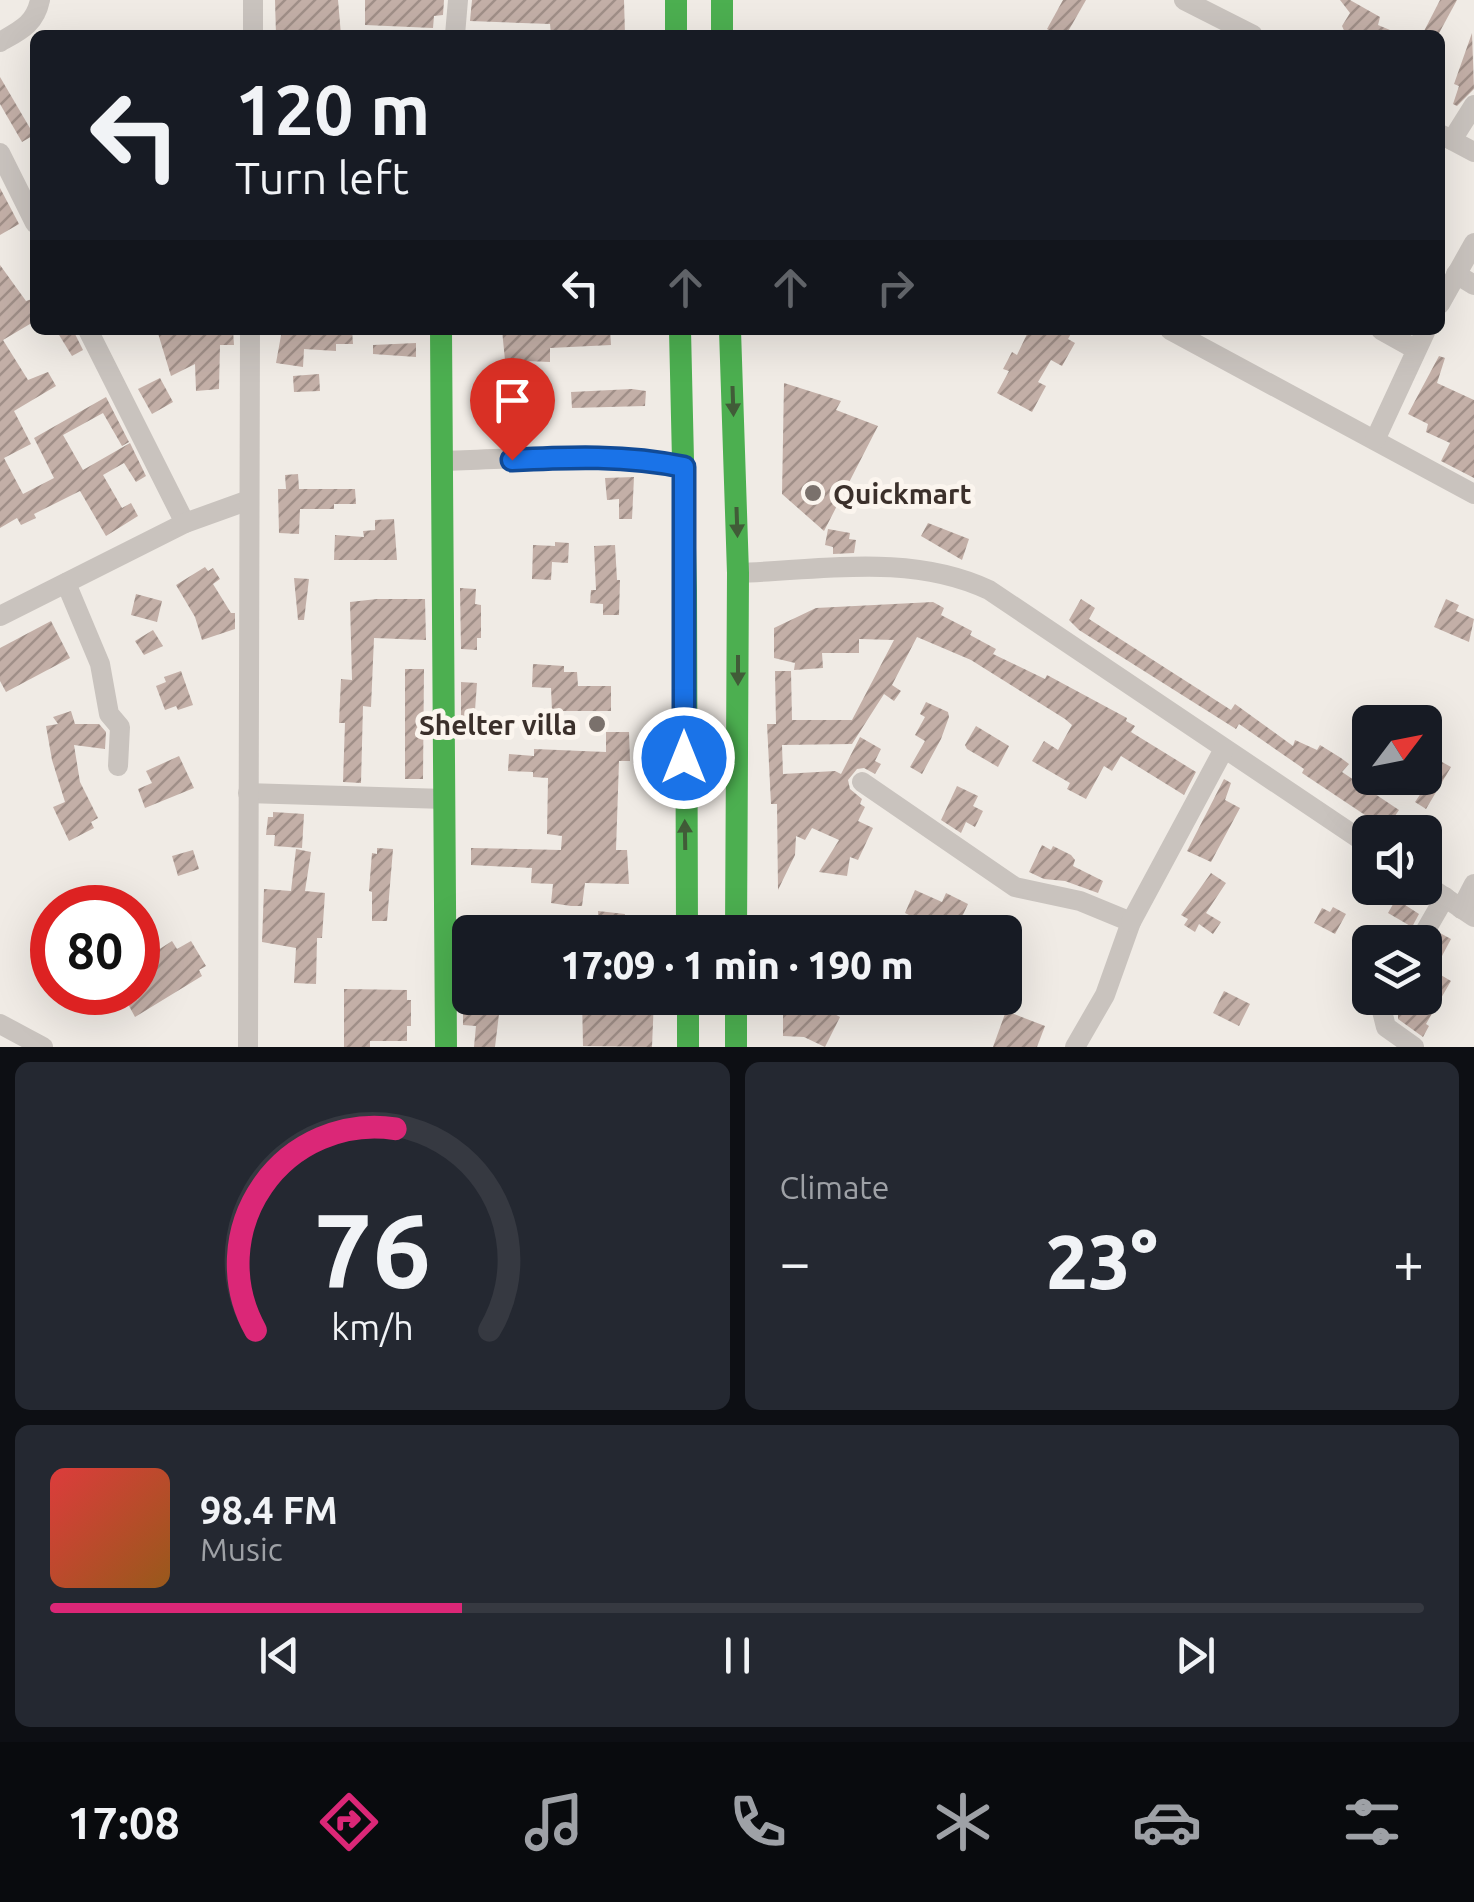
<!DOCTYPE html>
<html lang="en">
<head>
<meta charset="utf-8">
<style>
  body { margin:0; font-family:Ubuntu,sans-serif; background:#242831; color:#f1f3f6; height:100vh; display:flex; flex-direction:column; font-size:38px; white-space:nowrap }
  * { box-sizing:border-box; margin:0 }
  p { font-size:32px; color:#9ea1a6 }
  .icon { flex:none; width:55px; height:55px; fill:none; stroke:currentColor; stroke-width:2; stroke-linecap:round; stroke-linejoin:round }
  .map { position:relative; height:1047px; overflow:hidden }
  .side { display:flex; flex-direction:column; gap:15px; padding:15px; background:#0d0f14; flex:1 }
  .side>* { flex:none }
  .hud { position:absolute; left:30px; top:30px; width:1415px; height:305px; border-radius:15px; box-shadow:0 10px 40px #0002; background:#171b24; color:#f1f3f6; overflow:hidden }
  .needle { width:65px; rotate:58deg }
  .controls { position:absolute; left:1352px; top:705px; display:grid; gap:20px }
  .controls a { display:grid; place-items:center; width:90px; height:90px; border-radius:15px; background:#171b24; box-shadow:0 10px 40px #0002; font-size:50px }
  .speed { position:absolute; left:30px; top:885px; display:flex; gap:20px; font-size:50px; font-weight:700; text-align:center }
  .speed>* { display:grid; place-content:center; width:130px; height:130px; border-radius:50%; background:#171b24; box-shadow:0 10px 40px #0002; line-height:1 }
  .speed .limit { border:15px solid #d22; background:#fff; color:#111 }
  .pin { position:absolute; display:grid; place-items:center; width:85px; height:85px; color:#fff; margin:-102px -42px; border-radius:50% 50% 50% 0; rotate:-45deg; box-shadow:0 0 10px #0007 }
  .pin .icon { rotate:45deg }
  .me { position:absolute; width:110px; margin:-55px; rotate:0deg; stroke-linejoin:round; filter:drop-shadow(0 0 8px #0008) }
  .turn { display:flex; align-items:center; gap:35px; height:210px; padding:0 40px; font-size:45px }
  .turn .icon { width:130px; height:130px; stroke-width:2.5 }
  .turn b { display:block; font-size:70px; line-height:85px }
  .lanes { display:flex; align-items:center; height:95px; padding:0 40px; background:#0003; justify-content:center; gap:50px; direction:ltr }
  .lanes .off { opacity:.35 }
  .big { font-size:75px; font-weight:800; line-height:1.1 }
  .side .tile { flex:1; display:flex; flex-direction:column; justify-content:center; gap:15px; min-width:0; padding:0 35px; border-radius:15px; background:#242831 }
  .side .dial { align-items:center; gap:0 }
  .dial svg { height:260px; overflow:visible; fill:none; stroke:#363941; stroke-width:7; stroke-linecap:round; text-anchor:middle }
  .dial text { fill:#f1f3f6; stroke:none }
  .song { display:flex; align-items:center; gap:30px }
  .cover { width:120px; height:120px; border-radius:15px; background:linear-gradient(135deg,hsl(0 70% 55%),hsl(30 70% 35%)) }
  .played { height:10px; border-radius:5px; background:linear-gradient(90deg,#db2777 30%,#363941 30%) }
  .keys { display:flex; justify-content:space-around; direction:ltr }
  .heat { display:flex; justify-content:space-between; align-items:center; font-size:55px; direction:ltr }
  .side .tiles { flex:1; display:grid; gap:15px; grid-template-columns:1fr 1fr }
  .tile:last-child { grid-column:span 2 }
  .trip { position:absolute; left:452px; top:915px; width:570px; height:100px; border-radius:15px; background:#171b24; box-shadow:0 10px 40px #0002; font-weight:800; line-height:100px; text-align:center }
  .tabs { display:flex; height:160px; justify-content:space-around; align-items:center; background:#090b0e; color:#9ea1a6 }
  .tabs .icon { width:70px; height:70px }
  .tabs .active { color:#db2777 }
  .tabs b { font-size:45px; color:#f1f3f6 }
  .map>svg:first-child { display:block }
</style>
</head>
<body>
<div class="map">
<svg width="1474" height="1047" viewBox="0 0 1474 1047">
  <defs>
    <pattern id="building-hatch" width="6" height="6" patternUnits="userSpaceOnUse" patternTransform="scale(2.5)"><rect width="6" height="6" fill="#c3afa7"/><path d="M-1 1l2-2M0 6l6-6M5 7l2-2" fill="none" stroke="#a08f88"/></pattern>
  </defs>
  <rect width="100%" height="100%" fill="#f0ebe5"/>
  <g fill="url(#building-hatch)">
    <polygon points="275,0 338,0 341,35 276,35"/>
    <polygon points="365,0 444,0 443,15 434,16 433,28 365,25"/>
    <polygon points="472,0 624,0 625,35 551,35 550,24 470,21"/>
    <polygon points="1063,0 1086,0 1066,35 1057,35 1047,29"/>
    <polygon points="1340,0 1350,0 1380,17 1378,25 1402,35 1346,35 1342,26 1350,13"/>
    <polygon points="1440,0 1457,0 1438,35 1422,35"/>
    <polygon points="1472,33 1474,89 1457,106 1453,104 1459,86 1454,84"/>
    <polygon points="0,77 34,135 22,142 0,104"/>
    <polygon points="0,188 19,224 0,235"/>
    <polygon points="0,265 26,301 35,298 35,321 3,340 28,380 48,372 56,386 14,411 31,444 4,458 23,494 54,478 34,438 106,397 129,442 122,446 103,413 63,435 83,470 130,443 146,476 136,482 124,463 103,475 122,508 131,503 138,516 106,536 80,491 34,514 36,518 21,525 17,518 0,528"/>
    <polygon points="56,330 73,330 83,350 72,356"/>
    <polygon points="157,330 177,330 178,333 233,330 234,345 220,345 219,389 196,391 195,364 171,376"/>
    <polygon points="282,330 352,330 353,344 336,344 336,351 304,349 303,367 276,363"/>
    <polygon points="502,330 610,330 611,345 550,348 550,362 505,360"/>
    <polygon points="1029,330 1073,330 1068,339 1075,343 1062,366 1051,360 1038,382 1046,386 1032,412 997,393 1009,371 1003,369 1012,352 1017,355"/>
    <polygon points="416,343 416,357 373,354 373,345"/>
    <polygon points="1439,356 1445,358 1437,383 1474,400 1474,478 1441,461 1450,443 1426,432 1428,424 1408,414"/>
    <polygon points="319,374 320,391 294,392 293,376"/>
    <polygon points="160,378 173,402 152,414 138,389"/>
    <polygon points="784,383 841,401 836,410 878,426 824,531 782,494"/>
    <polygon points="632,389 646,391 645,406 572,408 571,392"/>
    <polygon points="298,474 299,489 355,489 356,504 334,504 334,509 300,509 299,534 279,533 278,489 286,489 285,475"/>
    <polygon points="634,477 632,519 619,519 619,499 607,500 605,478"/>
    <polygon points="394,519 397,560 334,560 335,535 364,537 363,531 375,530 375,520"/>
    <polygon points="928,523 969,539 962,560 921,536"/>
    <polygon points="828,529 850,533 849,539 856,540 854,553 833,554 833,547 825,545"/>
    <polygon points="555,542 569,543 568,563 552,562 551,580 532,579 533,545 555,546"/>
    <polygon points="615,545 617,580 620,580 619,615 603,615 603,604 590,603 591,590 596,590 594,546"/>
    <polygon points="205,567 208,571 213,568 220,579 213,584 231,613 235,613 235,629 202,640 195,617 176,585"/>
    <polygon points="294,578 309,579 304,620 298,620"/>
    <polygon points="460,588 476,589 475,604 481,605 481,638 477,638 477,650 461,649"/>
    <polygon points="136,594 162,601 157,622 131,615"/>
    <polygon points="377,599 425,599 426,640 374,638 371,707 363,706 361,783 343,782 345,723 339,723 341,679 352,680 350,602"/>
    <polygon points="1081,599 1095,608 1089,619 1231,710 1235,704 1293,746 1295,740 1317,750 1320,745 1341,758 1349,764 1342,772 1399,810 1386,829 1302,773 1304,769 1239,724 1236,729 1079,630 1069,620"/>
    <polygon points="1446,599 1459,605 1456,611 1474,619 1469,642 1434,627"/>
    <polygon points="933,602 944,608 941,615 972,631 970,635 996,649 993,654 1045,679 1047,675 1127,718 1126,721 1135,726 1131,732 1196,772 1184,795 1121,756 1112,771 1104,766 1086,799 1067,789 1070,783 1032,761 1044,741 1058,750 1072,725 1065,719 971,660 917,637 892,685 901,691 894,701 884,694 852,744 782,745 783,774 835,771 841,774 860,737 881,749 875,761 881,764 875,774 864,768 857,769 848,780 850,789 862,799 860,804 865,807 858,821 873,828 858,860 850,857 847,876 819,872 839,840 812,828 805,840 796,836 795,855 778,890 777,804 771,804 767,724 776,724 775,671 791,671 792,720 852,720 894,640 859,639 859,653 822,653 823,668 794,670 795,663 774,658 774,628 816,608"/>
    <polygon points="51,621 70,658 6,692 0,681 0,648"/>
    <polygon points="153,630 163,646 144,655 135,641"/>
    <polygon points="533,664 564,666 564,672 577,672 578,686 611,686 611,711 552,711 551,688 532,687"/>
    <polygon points="405,669 424,669 423,779 405,779"/>
    <polygon points="181,671 193,705 178,710 176,706 165,710 156,686 166,682 164,677"/>
    <polygon points="461,682 477,683 473,737 461,736"/>
    <polygon points="926,702 948,712 949,717 941,739 922,774 910,767 925,741 915,735 925,717 920,714"/>
    <polygon points="71,711 75,724 99,724 106,732 105,749 74,745 80,782 98,818 91,822 94,828 69,841 53,807 65,802 52,760 46,726 58,724 53,717"/>
    <polygon points="976,726 1009,746 998,767 967,749 965,745"/>
    <polygon points="606,732 629,732 630,761 619,761 616,850 627,850 629,884 585,883 582,906 571,906 551,903 553,884 531,883 532,868 471,865 471,848 561,850 562,836 547,834 548,778 533,777 533,772 508,771 509,754 534,756 534,749 606,752"/>
    <polygon points="179,756 194,788 145,808 138,789 152,783 146,771"/>
    <polygon points="1442,762 1451,767 1426,809 1415,802"/>
    <polygon points="1224,779 1231,783 1225,800 1240,808 1211,862 1187,851"/>
    <polygon points="957,786 978,796 973,806 983,811 975,827 966,822 961,833 941,820"/>
    <polygon points="273,812 304,814 302,848 274,846 275,835 266,835 268,817 273,817"/>
    <polygon points="1042,845 1051,850 1053,846 1071,855 1075,860 1073,866 1103,881 1098,893 1065,881 1044,879 1029,872"/>
    <polygon points="377,848 393,849 387,921 372,921 372,892 369,891 372,853 377,854"/>
    <polygon points="296,849 311,852 305,891 325,893 322,938 317,938 316,984 294,983 296,948 262,942 264,889 291,891"/>
    <polygon points="193,850 199,869 178,876 172,856"/>
    <polygon points="1211,873 1226,883 1206,913 1221,922 1213,934 1199,924 1195,932 1184,925 1188,919 1181,915"/>
    <polygon points="915,890 942,902 946,893 968,904 955,932 935,922 931,932 909,932 915,918 905,913"/>
    <polygon points="1396,899 1419,914 1412,927 1388,913"/>
    <polygon points="1333,907 1346,914 1335,934 1314,923 1322,908 1330,912"/>
    <polygon points="598,911 625,914 623,932 599,932"/>
    <polygon points="1440,933 1451,939 1434,971 1451,981 1426,1024 1429,1026 1423,1037 1398,1019 1398,1012 1405,998 1425,998 1425,955"/>
    <polygon points="172,941 177,949 191,941 206,966 199,970 202,976 135,1017 128,1004 138,999 138,957 147,952 149,956"/>
    <polygon points="463,975 470,976 470,998 477,998 476,1012 499,1014 495,1047 474,1047 476,1026 463,1025"/>
    <polygon points="344,989 407,990 407,1000 411,1000 411,1026 407,1026 407,1041 370,1041 370,1047 344,1047"/>
    <polygon points="1224,991 1250,1004 1239,1026 1213,1013"/>
    <polygon points="582,998 654,998 652,1047 583,1046"/>
    <polygon points="783,1005 818,1005 840,1017 825,1047 804,1037 783,1036"/>
    <polygon points="1006,1011 1045,1026 1037,1047 993,1047"/>
  </g>
  <g fill="none" stroke-linecap="round" stroke-linejoin="round">
    <g stroke="#c9c3be" stroke-width="20">
      <polyline points="1184,0 1253,35"/>
      <polyline points="253,35 253,0"/>
      <polyline points="455,35 458,0"/>
      <path d="M 0,42 C 21,30 35,24 40,0"/>
      <polyline points="1442,135 1474,152"/>
      <polyline points="1452,140 1474,105"/>
      <polyline points="0,153 35,223"/>
      <polyline points="1456,274 1474,285"/>
      <polyline points="1440,304 1474,243"/>
      <polyline points="88,330 185,523"/>
      <polyline points="1170,330 1474,494"/>
      <polyline points="1381,330 1415,349"/>
      <polyline points="1375,440 1426,330"/>
      <path d="M 442,461 C 523,459 604,450 684,467"/>
      <path d="M 738,573 C 821,570 911,553 989,590 L 1370,846"/>
      <polyline points="66,583 100,664 109,714 120,727 118,766"/>
      <polyline points="0,616 185,523 249,500"/>
      <polyline points="862,782 1015,887 1080,901 1131,922 1105,995 1075,1047"/>
      <polyline points="248,793 445,799"/>
      <polyline points="1425,884 1474,917"/>
      <polyline points="1461,909 1474,884"/>
      <polyline points="1131,922 1224,749"/>
      <polyline points="1419,942 1445,897"/>
      <polyline points="1387,998 1382,1011 1386,1027 1414,1047"/>
      <polyline points="0,1024 43,1047"/>
      <polyline points="248,1047 250,330"/>
    </g>
    <g stroke="#4caf50" stroke-width="22">
      <polyline points="676,0 676,35"/>
      <polyline points="722,0 722,35"/>
      <polyline points="441,330 446,1047"/>
      <polyline points="680,330 686,591 687,932"/>
      <polyline points="730,330 738,573 736,932"/>
      <polyline points="688,998 688,1047"/>
      <polyline points="736,998 736,1047"/>
    </g>
  </g>
  <defs><path id="oneway-solid" d="M-6-.8H1V-3.2L6.5 0L1 3.2V.8H-6Z" transform="scale(2.5)"/></defs>
  <g fill="#415c38">
    <use href="#oneway-solid" transform="translate(733 401) rotate(88)"/>
    <use href="#oneway-solid" transform="translate(737 522) rotate(88)"/>
    <use href="#oneway-solid" transform="translate(738 670) rotate(90)"/>
    <use href="#oneway-solid" transform="translate(685 835) rotate(-91)"/>
  </g>
  <g fill="none" stroke-linecap="round" stroke-linejoin="round">
    <g stroke="#114b97" stroke-width="25">
      <path id="route" d="M 512,460 C 571,457 626,455 684,467 L 684,758"/>
    </g>
    <use href="#route" stroke="#1a73e8" stroke-width="18"/>
  </g>
  <g fill="#7a716c" stroke="#fbf5ee" stroke-width="4">
    <circle cx="813" cy="493" r="10"/>
    <circle cx="597" cy="724" r="10"/>
  </g>
  <g text-anchor="middle" dominant-baseline="central" stroke-width="10" stroke-linejoin="round" paint-order="stroke">
    <g font-size="28" font-weight="bold" fill="#3b302b" stroke="#fbf5ee" text-anchor="start">
      <text x="833" y="493">Quickmart</text>
      <text x="577" y="724" text-anchor="end">Shelter villa</text>
    </g>
  </g>
</svg>
<div class="controls">
<a><svg class="needle" viewBox="-14 -14 28 28"><path d="M0-13l5 13h-10z" fill="#e53935"/><path d="M0 13l5-13h-10z" fill="#9ea1a6"/></svg></a>
<a><svg class="icon" aria-label="sound" viewBox="0 0 24 24"><path d="M4 9h4l5-4v14l-5-4H4zM17 9q2 3 0 6"/></svg></a>
<a><svg class="icon" aria-label="layers" viewBox="0 0 24 24"><path d="M12 4l9 5-9 5-9-5zM3 14l9 5 9-5"/></svg></a>
</div>
<div class="speed"><div class="limit">80</div></div>
<div class="pin" style="left:512px;top:460px;background:#d93025"><svg class="icon" aria-label="arrive" viewBox="0 0 24 24"><path d="M6 21V4h12l-3 4 3 4H6"/></svg></div>
<svg class="me" style="left:684px;top:758px" viewBox="-20 -20 40 40"><circle r="17" fill="#1a73e8" stroke="#fff" stroke-width="3"/><path d="M0-11L8 9 0 5-8 9z" fill="#fff"/></svg>
<div class="trip">17:09 · 1 min · 190 m</div>
<div class="hud">
<div class="turn"><svg class="icon" aria-label="left" viewBox="0 0 24 24"><path d="M17 20v-9H6M10 6l-5 5 5 5"/></svg><div><b>120 m</b>Turn left</div></div>
<div class="lanes"><svg class="icon" aria-label="left" viewBox="0 0 24 24"><path d="M17 20v-9H6M10 6l-5 5 5 5"/></svg><svg class="icon off" aria-label="ahead" viewBox="0 0 24 24"><path d="M12 20V5M6 11l6-6 6 6"/></svg><svg class="icon off" aria-label="ahead" viewBox="0 0 24 24"><path d="M12 20V5M6 11l6-6 6 6"/></svg><svg class="icon off" aria-label="right" viewBox="0 0 24 24"><path d="M7 20v-9h11M14 6l5 5-5 5"/></svg></div>
</div>
</div>
<section class="side">
<div class="tiles">
<div class="tile dial"><svg viewBox="0 0 100 80">
<path d="M14 69A42 42 0 1 1 86 69"/>
<path d="M14 69A42 42 0 0 1 57 7" stroke="#db2777"/>
<text x="50" y="56" font-size="32" font-weight="700">76</text>
<text x="50" y="72" font-size="11">km/h</text>
</svg></div>
<div class="tile"><p>Climate</p>
<div class="heat"><a>−</a><b class="big">23°</b><a>+</a></div>
</div>
<div class="tile">
<div class="song"><i class="cover"></i><div><b>98.4 FM</b><p>Music</p></div></div>
<div class="played"></div>
<div class="keys"><svg class="icon" aria-label="previous" viewBox="0 0 24 24"><path d="M18 5L8 12l10 7zM5 5v14"/></svg><svg class="icon" aria-label="pause" viewBox="0 0 24 24"><path d="M8 5v14M16 5v14"/></svg><svg class="icon" aria-label="next" viewBox="0 0 24 24"><path d="M6 5l10 7-10 7zM19 5v14"/></svg></div>
</div>
</div>
</section>
<nav class="tabs">
<b>17:08</b>
<svg class="icon active" aria-label="directions" viewBox="0 0 24 24"><path d="M12 3l9 9-9 9-9-9zM9 14v-3h6M13 9l2 2-2 2"/></svg>
<svg class="icon" aria-label="music" viewBox="0 0 24 24"><path d="M9 18V5l10-2v13"/><circle cx="6" cy="18" r="3"/><circle cx="16" cy="16" r="3"/></svg>
<svg class="icon" aria-label="phone" viewBox="0 0 24 24"><path d="M5 4h4l2 5-3 2q2 4 5 5l2-3 5 2v4C11 20 4 13 5 4z"/></svg>
<svg class="icon" aria-label="climate" viewBox="0 0 24 24"><path d="M12 3v18M4 7l16 10M4 17L20 7"/></svg>
<svg class="icon" aria-label="car" viewBox="0 0 24 24"><path d="M5 17H2v-5l4-1 3-4h7l3 4 3 1v5h-3M9 17h6M6 11h13"/><circle cx="7" cy="17" r="2"/><circle cx="17" cy="17" r="2"/></svg>
<svg class="icon" aria-label="filters" viewBox="0 0 24 24"><path d="M4 7h16M4 17h16"/><circle cx="9" cy="7" r="2"/><circle cx="15" cy="17" r="2"/></svg>
</nav>
</body>
</html>
